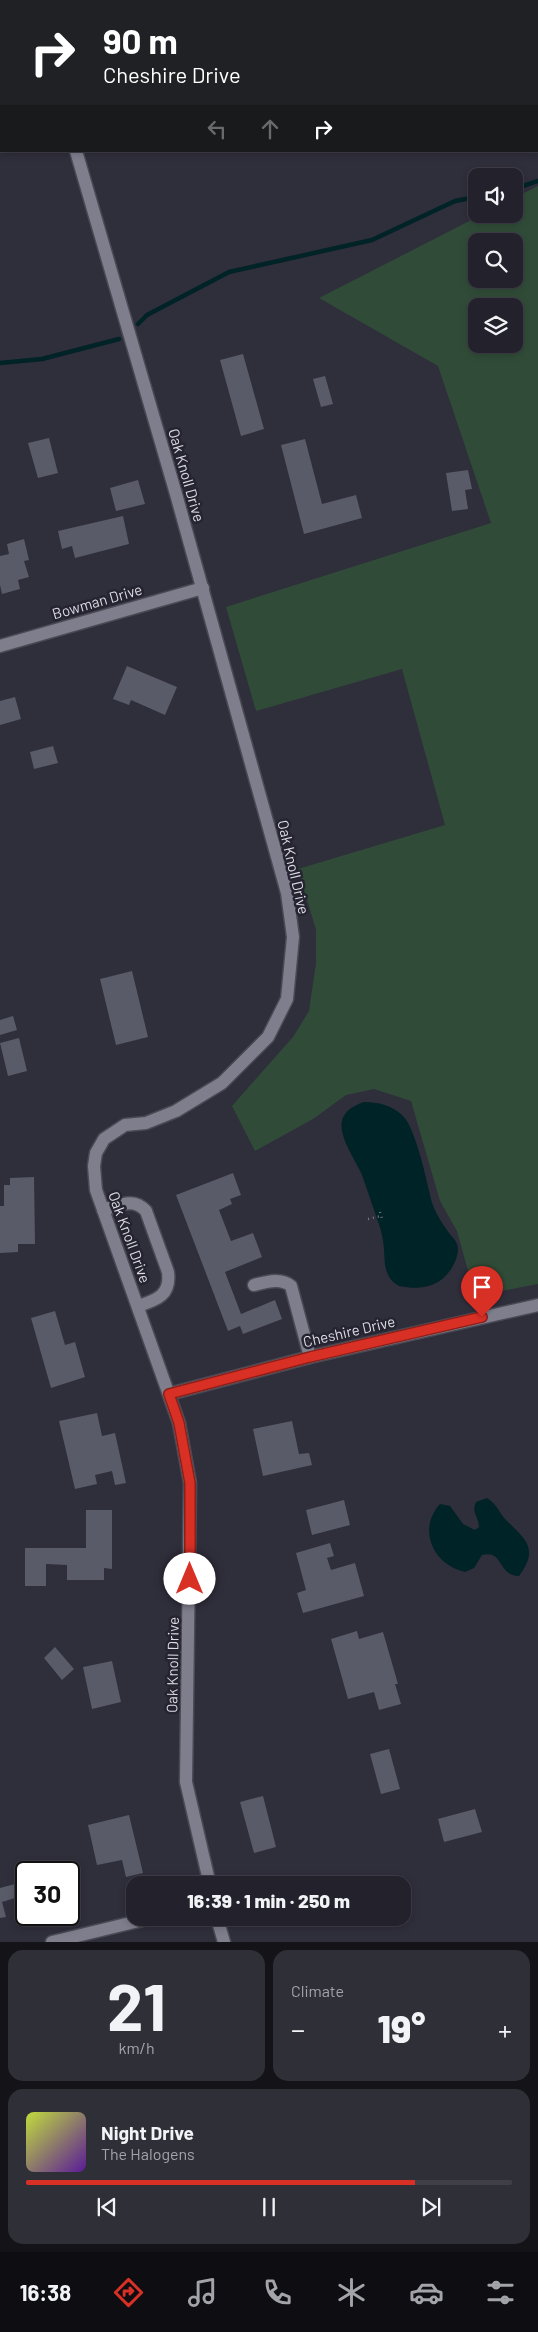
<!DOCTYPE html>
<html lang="en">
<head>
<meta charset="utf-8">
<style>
  body { margin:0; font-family:Barlow,sans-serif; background:#2f2f38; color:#f1f3f6; height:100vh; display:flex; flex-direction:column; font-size:19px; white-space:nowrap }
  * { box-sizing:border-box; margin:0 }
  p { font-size:16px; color:#a3a4a9 }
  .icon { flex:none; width:28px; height:28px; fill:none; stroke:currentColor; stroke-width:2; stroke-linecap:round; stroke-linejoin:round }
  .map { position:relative; height:1942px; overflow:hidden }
  .sheet { display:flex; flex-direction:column; gap:8px; padding:8px; background:#131318; flex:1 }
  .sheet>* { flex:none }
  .top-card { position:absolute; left:0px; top:0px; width:539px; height:152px; box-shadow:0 2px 8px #0003,0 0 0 1px #403f48; background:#202124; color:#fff; overflow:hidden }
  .buttons { position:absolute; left:468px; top:168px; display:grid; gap:10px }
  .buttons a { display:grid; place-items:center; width:55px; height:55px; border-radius:10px; background:#23222c; box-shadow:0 2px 8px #0003,0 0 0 1px #403f48; font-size:25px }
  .speed { position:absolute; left:15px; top:1861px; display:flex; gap:10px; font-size:25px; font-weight:700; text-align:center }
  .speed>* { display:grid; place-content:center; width:65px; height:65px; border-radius:50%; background:#23222c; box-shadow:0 2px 8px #0003,0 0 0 1px #403f48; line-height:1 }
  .speed .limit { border:2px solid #111; border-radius:8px; background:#fff; color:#111 }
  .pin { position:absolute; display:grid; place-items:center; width:42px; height:42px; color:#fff; margin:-51px -21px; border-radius:50% 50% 50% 0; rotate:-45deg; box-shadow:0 0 5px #0007 }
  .pin .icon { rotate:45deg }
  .me { position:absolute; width:55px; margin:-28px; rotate:0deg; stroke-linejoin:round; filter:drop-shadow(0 0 4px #0008) }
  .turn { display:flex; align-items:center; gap:18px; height:105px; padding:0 20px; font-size:22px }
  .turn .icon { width:65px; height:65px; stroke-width:2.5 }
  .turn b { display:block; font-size:35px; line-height:42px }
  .lanes { display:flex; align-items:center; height:48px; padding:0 20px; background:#0003; justify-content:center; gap:25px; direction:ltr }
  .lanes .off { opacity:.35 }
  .big { font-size:38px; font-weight:800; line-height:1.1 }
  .sheet .tile { flex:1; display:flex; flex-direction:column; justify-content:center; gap:8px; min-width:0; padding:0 18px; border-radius:15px; background:#2f2f38 }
  .sheet .dial { align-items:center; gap:0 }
  .dial b { font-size:65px; line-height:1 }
  .song { display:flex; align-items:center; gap:15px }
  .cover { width:60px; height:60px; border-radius:8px; background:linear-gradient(135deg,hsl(70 70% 55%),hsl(270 70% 35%)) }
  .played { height:5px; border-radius:2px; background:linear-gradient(90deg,#d93025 80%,#403f48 80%) }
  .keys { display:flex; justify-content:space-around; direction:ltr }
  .heat { display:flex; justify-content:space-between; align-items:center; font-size:28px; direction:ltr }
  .sheet .tiles { flex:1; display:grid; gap:8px; grid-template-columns:1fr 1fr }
  .tile:last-child { grid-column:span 2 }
  .trip { position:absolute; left:126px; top:1876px; width:285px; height:50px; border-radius:15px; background:#23222c; box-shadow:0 2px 8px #0003,0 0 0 1px #403f48; font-weight:800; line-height:50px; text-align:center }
  .tabs { display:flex; height:80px; justify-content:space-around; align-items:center; background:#0e0e12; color:#a3a4a9 }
  .tabs .icon { width:35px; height:35px }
  .tabs .current { color:#d93025 }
  .tabs b { font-size:22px; color:#f1f3f6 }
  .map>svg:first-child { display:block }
</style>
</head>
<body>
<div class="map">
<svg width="538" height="1942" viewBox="0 0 538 1942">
  <rect width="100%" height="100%" fill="#2f2e3b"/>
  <path fill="#304c38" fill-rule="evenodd" d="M 538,186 L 538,1284 L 475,1296 L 457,1231 L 440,1201 L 411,1101 L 374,1089 L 346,1095 L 313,1119 L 255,1151 L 232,1106 L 293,1037 L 309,1011 L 316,963 L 316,930 L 298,869 L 445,825 L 402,669 L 256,711 L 226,607 L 491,523 L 438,366 L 319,298 L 483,214 L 514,214 L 514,198 ZM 476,241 L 514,241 L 514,279 L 476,279 ZM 476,306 L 514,306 L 514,344 L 476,344 Z"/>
  <g fill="#002327">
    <path d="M 364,1102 C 378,1102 392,1105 403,1116 C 416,1129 427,1182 432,1203 C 436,1214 442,1223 449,1233 C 451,1236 455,1239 456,1242 C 460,1249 457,1258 454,1264 C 443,1286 423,1291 399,1286 C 381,1276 386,1258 383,1241 C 382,1234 380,1226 377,1219 C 372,1204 367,1189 362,1175 C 351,1150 321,1116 364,1102 Z"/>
    <path d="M 487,1498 C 497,1504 499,1513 507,1521 C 528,1541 538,1550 519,1576 C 497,1575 504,1550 482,1555 L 474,1568 L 465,1572 C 433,1565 417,1529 440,1504 L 450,1506 L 463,1524 L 475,1530 L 479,1527 C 479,1517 471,1513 476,1502 Z"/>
  </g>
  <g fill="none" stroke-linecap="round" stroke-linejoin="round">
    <g stroke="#002327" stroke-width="4.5">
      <polyline points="514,189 538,181"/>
      <polyline points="138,324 147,315 229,272 372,240 455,201 476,197"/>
      <polyline points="0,363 42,359 119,339"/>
    </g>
    <polyline stroke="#002327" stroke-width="25" points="479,0 480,1"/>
  </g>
  <g fill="#595b69">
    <polygon points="243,354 264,429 241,436 220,360"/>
    <polygon points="325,376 333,404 321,407 313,379"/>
    <polygon points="49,438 58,473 38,478 28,443"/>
    <polygon points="305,439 322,504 356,495 362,518 304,534 281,445"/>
    <polygon points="468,470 472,489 465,490 468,509 452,511 446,473"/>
    <polygon points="138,480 145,504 116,511 110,488"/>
    <polygon points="123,516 129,544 75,558 72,546 62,549 58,531"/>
    <polygon points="24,539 29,560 24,561 29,577 18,580 20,589 2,594 0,585 0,556 9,554 7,544"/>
    <polygon points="127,666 177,687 165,715 131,700 129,705 113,699"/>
    <polygon points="15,697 21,719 0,725 0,701"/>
    <polygon points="53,746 58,763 34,769 30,752"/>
    <polygon points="132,971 148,1037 116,1045 100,979"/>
    <polygon points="13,1016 17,1030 0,1035 0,1020"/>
    <polygon points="19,1038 27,1071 8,1076 0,1043"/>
    <polygon points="233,1173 241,1195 230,1199 232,1204 219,1210 231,1241 253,1233 262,1257 225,1272 241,1314 275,1300 282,1319 243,1334 240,1326 228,1331 176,1195"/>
    <polygon points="34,1177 35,1244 18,1244 18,1252 0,1253 0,1206 4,1206 4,1185 10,1185 10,1178"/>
    <polygon points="55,1311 65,1345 75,1342 85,1377 51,1388 31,1318"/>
    <polygon points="97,1413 102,1436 115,1433 126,1483 115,1485 112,1471 95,1475 97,1484 75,1489 59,1421"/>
    <polygon points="292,1421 299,1454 309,1453 312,1465 263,1476 253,1429"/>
    <polygon points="344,1500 350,1525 312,1535 306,1510"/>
    <polygon points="86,1510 112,1510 112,1569 104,1568 104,1580 67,1580 67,1565 46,1564 46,1586 25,1586 25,1548 86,1548"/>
    <polygon points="330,1543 334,1556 327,1558 331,1570 355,1563 364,1596 303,1613 297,1593 306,1590 296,1553"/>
    <polygon points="357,1631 359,1639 383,1632 398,1684 395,1684 401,1704 379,1710 374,1692 348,1699 331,1639"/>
    <polygon points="55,1647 74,1669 62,1680 44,1658"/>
    <polygon points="112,1661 121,1702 92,1709 83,1667"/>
    <polygon points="389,1749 400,1789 381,1794 370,1754"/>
    <polygon points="263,1796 276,1847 254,1853 240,1802"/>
    <polygon points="475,1809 482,1832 444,1842 438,1819"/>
    <polygon points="129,1815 143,1873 126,1877 122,1860 97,1865 88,1825"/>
    <polygon points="26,1881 26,1909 19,1911 15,1898 2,1902 6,1917 0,1918 0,1888"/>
  </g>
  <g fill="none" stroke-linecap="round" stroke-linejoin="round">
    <g stroke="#4a4954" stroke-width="15">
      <g id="minor">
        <polyline points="33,0 33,1"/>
        <polyline points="76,151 176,494 287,893 293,937 287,999 268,1037 222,1083 176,1111 146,1123 125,1125 104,1139 96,1153 94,1166 96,1190 179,1423 190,1483 186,1782 210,1885"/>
        <polyline points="0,646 203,588"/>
        <path d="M 103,1210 C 120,1205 134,1197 146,1211 L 168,1272 C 171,1295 157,1300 138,1306"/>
        <path d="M 254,1285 C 266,1282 281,1277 291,1286 L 310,1357"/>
        <polyline points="169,1394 310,1357 538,1305"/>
        <polyline points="217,1918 224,1942"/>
        <polyline points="52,1942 151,1918"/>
      </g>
    </g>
    <g stroke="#7a7984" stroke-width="2.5" stroke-dasharray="1 4" stroke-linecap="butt">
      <polyline points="380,1212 382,1219"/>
      <polyline points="368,1219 381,1216"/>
    </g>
    <use href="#minor" stroke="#7f7e8d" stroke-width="12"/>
  </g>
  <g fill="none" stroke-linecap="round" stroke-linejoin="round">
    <g stroke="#8d1f18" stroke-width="12">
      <polyline id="route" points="190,1579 190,1483 179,1423 169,1394 310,1357 482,1317"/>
    </g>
    <use href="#route" stroke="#d93025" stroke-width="9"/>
  </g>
  <g text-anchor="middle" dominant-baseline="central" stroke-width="5" stroke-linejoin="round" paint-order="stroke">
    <g font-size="15" fill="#dcdbe3" stroke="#252430">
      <text transform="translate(187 475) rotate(74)">Oak Knoll Drive</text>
      <text transform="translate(97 601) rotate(-16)">Bowman Drive</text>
      <text transform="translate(294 867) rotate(77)">Oak Knoll Drive</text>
      <text transform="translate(130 1237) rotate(70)">Oak Knoll Drive</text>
      <text transform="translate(349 1331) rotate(-13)">Cheshire Drive</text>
      <text transform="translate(172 1665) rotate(-89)">Oak Knoll Drive</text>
    </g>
  </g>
</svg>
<div class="buttons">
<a><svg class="icon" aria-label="sound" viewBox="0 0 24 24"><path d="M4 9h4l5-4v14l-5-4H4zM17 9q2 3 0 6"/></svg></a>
<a><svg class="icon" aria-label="search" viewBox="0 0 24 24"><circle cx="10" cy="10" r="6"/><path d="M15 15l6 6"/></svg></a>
<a><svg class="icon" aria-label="layers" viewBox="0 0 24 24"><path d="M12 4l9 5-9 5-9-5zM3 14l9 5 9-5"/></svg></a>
</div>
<div class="speed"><div class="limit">30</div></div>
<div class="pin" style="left:482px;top:1317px;background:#d93025"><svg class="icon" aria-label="arrive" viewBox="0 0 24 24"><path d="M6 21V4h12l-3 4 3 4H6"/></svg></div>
<svg class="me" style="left:190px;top:1579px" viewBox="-20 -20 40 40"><circle r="19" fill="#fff"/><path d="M0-13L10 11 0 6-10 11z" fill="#d93025"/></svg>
<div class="trip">16:39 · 1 min · 250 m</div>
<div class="top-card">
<div class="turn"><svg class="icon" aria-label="right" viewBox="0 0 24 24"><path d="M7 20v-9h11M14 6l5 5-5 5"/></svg><div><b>90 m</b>Cheshire Drive</div></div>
<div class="lanes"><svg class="icon off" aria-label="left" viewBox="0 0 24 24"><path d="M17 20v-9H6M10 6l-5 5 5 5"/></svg><svg class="icon off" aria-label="ahead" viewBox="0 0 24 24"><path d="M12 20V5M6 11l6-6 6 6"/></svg><svg class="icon" aria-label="right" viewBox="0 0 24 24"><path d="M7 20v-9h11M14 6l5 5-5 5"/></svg></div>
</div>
</div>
<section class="sheet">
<div class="tiles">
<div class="tile dial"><b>21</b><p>km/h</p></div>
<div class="tile"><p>Climate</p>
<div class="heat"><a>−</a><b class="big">19°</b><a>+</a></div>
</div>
<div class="tile">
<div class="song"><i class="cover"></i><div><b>Night Drive</b><p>The Halogens</p></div></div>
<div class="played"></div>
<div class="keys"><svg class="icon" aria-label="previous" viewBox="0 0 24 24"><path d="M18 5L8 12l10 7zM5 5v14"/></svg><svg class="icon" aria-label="pause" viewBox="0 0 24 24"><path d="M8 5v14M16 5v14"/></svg><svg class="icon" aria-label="next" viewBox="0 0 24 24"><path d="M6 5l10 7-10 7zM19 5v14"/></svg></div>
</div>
</div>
</section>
<nav class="tabs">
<b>16:38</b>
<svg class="icon current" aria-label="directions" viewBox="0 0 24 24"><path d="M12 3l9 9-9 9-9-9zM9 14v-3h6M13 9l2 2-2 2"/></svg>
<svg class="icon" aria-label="music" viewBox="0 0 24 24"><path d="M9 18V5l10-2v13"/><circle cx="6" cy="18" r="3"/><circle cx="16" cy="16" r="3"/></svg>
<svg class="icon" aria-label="phone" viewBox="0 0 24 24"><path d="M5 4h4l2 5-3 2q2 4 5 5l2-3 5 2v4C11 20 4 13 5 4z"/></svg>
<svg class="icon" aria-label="climate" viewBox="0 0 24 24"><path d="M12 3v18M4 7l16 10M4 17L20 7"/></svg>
<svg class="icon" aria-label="car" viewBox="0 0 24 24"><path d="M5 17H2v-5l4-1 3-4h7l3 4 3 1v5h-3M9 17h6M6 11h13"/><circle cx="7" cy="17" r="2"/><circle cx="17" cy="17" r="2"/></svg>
<svg class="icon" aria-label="filters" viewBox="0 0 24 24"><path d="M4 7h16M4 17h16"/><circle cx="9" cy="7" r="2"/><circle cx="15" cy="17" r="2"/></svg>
</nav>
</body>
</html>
